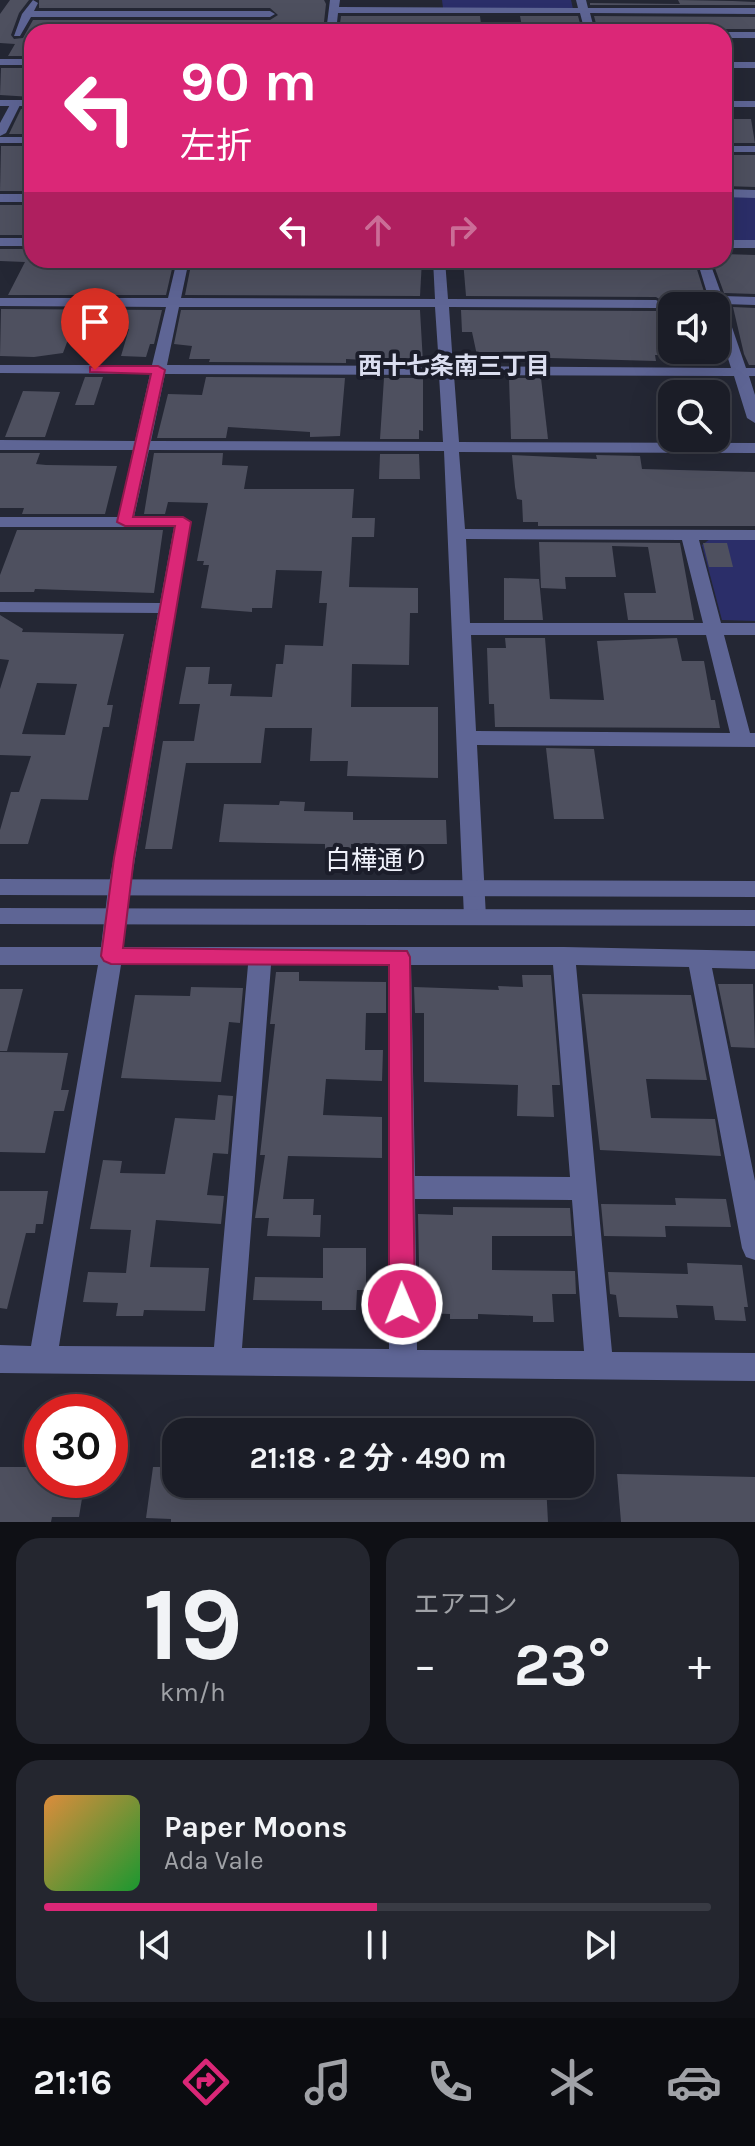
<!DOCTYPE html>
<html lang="ja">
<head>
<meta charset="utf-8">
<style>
  body { margin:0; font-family:Karla,"Noto Sans JP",sans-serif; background:#24262f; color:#f1f3f6; height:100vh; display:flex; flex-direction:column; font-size:30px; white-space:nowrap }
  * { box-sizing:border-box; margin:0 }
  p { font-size:26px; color:#a0a2a7 }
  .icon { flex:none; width:44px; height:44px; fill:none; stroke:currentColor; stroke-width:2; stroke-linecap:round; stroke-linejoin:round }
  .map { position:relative; height:1522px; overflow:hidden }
  .details { display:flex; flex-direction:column; gap:16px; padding:16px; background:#0f1015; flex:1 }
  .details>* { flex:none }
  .banner { position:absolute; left:24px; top:24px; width:708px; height:244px; border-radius:24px; box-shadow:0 8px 32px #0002,0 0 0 2px #393b44; background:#db2777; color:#fff; overflow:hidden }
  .fabs { position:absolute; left:658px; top:292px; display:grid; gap:16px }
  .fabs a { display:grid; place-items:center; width:72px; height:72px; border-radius:16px; background:#1b1d27; box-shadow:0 8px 32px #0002,0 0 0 2px #393b44; font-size:40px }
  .speed { position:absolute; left:24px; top:1394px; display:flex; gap:16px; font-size:40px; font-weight:700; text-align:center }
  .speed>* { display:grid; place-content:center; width:104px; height:104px; border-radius:50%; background:#1b1d27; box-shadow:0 8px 32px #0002,0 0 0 2px #393b44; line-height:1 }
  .speed .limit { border:12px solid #d22; background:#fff; color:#111 }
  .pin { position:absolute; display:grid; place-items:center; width:68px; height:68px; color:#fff; margin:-82px -34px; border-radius:50% 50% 50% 0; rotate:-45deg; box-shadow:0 0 8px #0007 }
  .pin .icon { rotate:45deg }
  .me { position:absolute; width:88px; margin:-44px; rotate:359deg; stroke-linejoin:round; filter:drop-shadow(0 0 6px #0008) }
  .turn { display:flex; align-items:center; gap:28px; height:168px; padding:0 24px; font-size:36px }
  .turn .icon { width:104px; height:104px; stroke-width:2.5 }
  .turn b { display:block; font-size:56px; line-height:68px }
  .lanes { display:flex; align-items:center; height:76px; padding:0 24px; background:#0003; justify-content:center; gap:40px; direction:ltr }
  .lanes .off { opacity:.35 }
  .big { font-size:60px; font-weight:700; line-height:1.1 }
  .details .widget { flex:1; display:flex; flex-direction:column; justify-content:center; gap:12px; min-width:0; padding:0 28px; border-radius:24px; background:#24262f }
  .details .dial { align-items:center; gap:0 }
  .dial b { font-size:104px; line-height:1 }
  .song { display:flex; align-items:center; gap:24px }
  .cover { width:96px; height:96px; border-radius:12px; background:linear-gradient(135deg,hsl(30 70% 55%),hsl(130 70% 35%)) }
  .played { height:8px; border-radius:4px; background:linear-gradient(90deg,#db2777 50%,#393b44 50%) }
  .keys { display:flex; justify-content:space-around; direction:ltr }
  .heat { display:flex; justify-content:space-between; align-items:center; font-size:44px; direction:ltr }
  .details .tiles { flex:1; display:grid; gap:16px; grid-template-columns:1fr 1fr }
  .widget:last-child { grid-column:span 2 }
  .trip { position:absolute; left:162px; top:1418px; width:432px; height:80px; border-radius:24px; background:#1b1d27; box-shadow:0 8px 32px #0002,0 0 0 2px #393b44; font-weight:700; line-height:80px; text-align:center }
  .menu { display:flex; height:128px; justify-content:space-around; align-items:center; background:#0b0c10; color:#a0a2a7 }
  .menu .icon { width:56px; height:56px }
  .menu .active { color:#db2777 }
  .menu b { font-size:36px; color:#f1f3f6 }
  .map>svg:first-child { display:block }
</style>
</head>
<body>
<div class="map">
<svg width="755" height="1522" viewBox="0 0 755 1522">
  <rect width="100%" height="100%" fill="#242734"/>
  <g fill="#2b2e69">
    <polygon points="442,0 571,0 573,9 443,8"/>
    <rect x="724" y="197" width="31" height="43"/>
    <polygon points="710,539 755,539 755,621 722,620 702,545"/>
  </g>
  <g fill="#4e505f" fill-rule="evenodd">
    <polygon points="10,0 29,0 19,13 11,35 14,39 23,38 33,20 270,20 278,15 270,8 39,8 39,0 324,0 326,4 323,31 236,31 232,30 234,23 192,23 189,30 32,30 32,56 8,56 15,44 0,43 0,14"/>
    <polygon points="678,0 733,1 755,2 755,5 590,5 590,3 680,4"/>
    <polygon points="341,16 480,16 482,32 339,31"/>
    <polygon points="520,16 578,16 582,31 523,32"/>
    <polygon points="594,16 755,17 755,29 724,29 721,32 598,31"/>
    <polygon points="1,68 32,68 32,97 0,95"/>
    <polygon points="21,109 32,109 32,127 29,134 9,134"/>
    <polygon points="724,119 751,119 755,143 724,143"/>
    <polygon points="1,146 32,146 32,191 0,191"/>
    <polygon points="724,155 755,155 755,187 724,186"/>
    <rect x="0" y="205" width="32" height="30"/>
    <polygon points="0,249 32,249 32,260 174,260 166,295 8,295 25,262 0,261"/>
    <polygon points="724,254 755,255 755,294 724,293 712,260 724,260"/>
    <polygon points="192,260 422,260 420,296 185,295"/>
    <polygon points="463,260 590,260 591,265 654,267 653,260 694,260 706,298 677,298 679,306 672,306 672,355 655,355 656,361 550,358 550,361 540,361 540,364 478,360 472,332 462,332 461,310 656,311 666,303 656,297 466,296"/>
    <polygon points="733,307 755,308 755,365 749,365 744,354"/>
    <polygon points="1,309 162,310 154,344 150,344 146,357 121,356 129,329 72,329 63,353 34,357 0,356"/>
    <polygon points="181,310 420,310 423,363 346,359 346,363 209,362 210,359 189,359 192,346 174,344"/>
    <polygon points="85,377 103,377 94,405 75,405"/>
    <polygon points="206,377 345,378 340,436 310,437 310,432 228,427 226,438 157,438 168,394 202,395"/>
    <polygon points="384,378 423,378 423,431 419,430 419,439 380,439"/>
    <polygon points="509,378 541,378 548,439 511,439"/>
    <polygon points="23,391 60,392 45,437 5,437"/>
    <polygon points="0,453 40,453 36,464 46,465 117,466 105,514 22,514 24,508 0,508"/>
    <polygon points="154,453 223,453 222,465 248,466 244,489 354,489 352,518 375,518 374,537 352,537 349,587 418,588 418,613 410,613 409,665 352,664 351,707 438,707 438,778 347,776 348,761 310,761 312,728 265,728 261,763 186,763 172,849 145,849 163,741 194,741 200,704 179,704 186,667 210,667 208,684 232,684 230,696 272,697 276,664 283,664 285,645 323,646 327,603 319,603 322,571 276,570 272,608 252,608 252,612 201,608 209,565 203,565 204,561 197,561 208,503 168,502 165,514 144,514"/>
    <polygon points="380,454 419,454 420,479 379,479"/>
    <polygon points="512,455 597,459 596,455 640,456 642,469 755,472 755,526 538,526 538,522 523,522 522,500 517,499 515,487"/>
    <polygon points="17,530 163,530 154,593 35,589 34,592 0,592 0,575"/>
    <polygon points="539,542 680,543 694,620 628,620 624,593 656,593 648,547 612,546 616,577 565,577 566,589 541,588"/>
    <polygon points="703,543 727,543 733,567 709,567"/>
    <polygon points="504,578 539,579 543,620 504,620"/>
    <path d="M 0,615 L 23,629 L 22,632 L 124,634 L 107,705 L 113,705 L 109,727 L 103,727 L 88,800 L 41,799 L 28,844 L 0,844 L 0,830 L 11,792 L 19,792 L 31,756 L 0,755 L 0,689 L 9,660 L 0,659 ZM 37,683 L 77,684 L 65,735 L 22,734 Z"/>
    <polygon points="505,638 545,638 550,699 604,700 597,641 677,638 682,661 704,661 711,700 715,700 720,728 495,727 494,704 489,704 487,648 506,648"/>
    <polygon points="546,748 594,749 604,819 554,819"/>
    <polygon points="280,801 305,802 304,811 353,812 353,820 446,820 447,844 351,844 351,853 330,852 330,849 325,850 325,844 219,842 224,804 279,805"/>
    <polygon points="276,972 299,972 299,981 386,982 386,1013 366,1013 365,1050 383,1050 382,1081 326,1079 323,1115 382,1117 382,1158 288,1156 283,1199 314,1199 313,1215 321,1215 320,1237 267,1236 269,1218 255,1218 265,1155 260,1155 275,1024 270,1024"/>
    <polygon points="522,975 551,975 560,1085 552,1085 554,1117 517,1116 518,1085 424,1082 424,1013 415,1013 414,987 499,990 498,986 523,987"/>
    <polygon points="718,984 753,984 755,1048 731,1047"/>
    <polygon points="191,987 243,988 240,1023 229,1022 221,1082 121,1078 135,995 190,996"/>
    <polygon points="0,989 23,989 7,1051 0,1051"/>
    <polygon points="582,994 691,995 707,1080 646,1079 651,1118 715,1119 721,1156 600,1150"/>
    <polygon points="0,1052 68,1053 61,1090 69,1090 64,1111 54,1111 45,1153 0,1152"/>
    <polygon points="218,1095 233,1096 228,1154 213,1153 207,1195 224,1196 221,1224 156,1220 150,1267 209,1268 205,1311 144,1310 143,1316 116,1316 118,1303 83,1302 88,1272 126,1273 131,1230 90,1229 103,1160 122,1161 120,1173 165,1174 175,1118 215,1120"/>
    <polygon points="0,1191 48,1191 43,1224 36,1224 35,1233 26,1233 7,1309 0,1308"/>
    <polygon points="675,1198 726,1199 731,1227 665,1226 666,1237 604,1236 601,1204 676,1205"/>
    <polygon points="453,1207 570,1208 572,1236 492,1236 492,1270 575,1271 576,1294 552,1294 554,1322 533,1322 533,1316 478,1314 478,1319 450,1319 450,1314 420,1313 418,1214 453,1215"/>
    <polygon points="323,1248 366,1248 366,1290 357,1290 356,1310 322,1310 322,1301 253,1300 255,1277 323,1278"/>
    <polygon points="687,1263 742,1265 748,1307 744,1307 746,1321 715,1320 713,1306 676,1305 678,1318 619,1317 616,1295 610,1294 608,1272 688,1274"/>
    <polygon points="0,1467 42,1467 42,1480 85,1480 79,1517 52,1517 51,1522 0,1522"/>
    <polygon points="153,1467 176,1467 176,1484 546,1484 548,1522 171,1522 171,1519 146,1518"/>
    <polygon points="617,1474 755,1477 755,1522 621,1522"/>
  </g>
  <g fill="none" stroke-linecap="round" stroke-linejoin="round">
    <g fill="#5e6595" fill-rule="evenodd">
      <polygon points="33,0 38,3 34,11 270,11 275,14 270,17 31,17 20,36 14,36 22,14"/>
      <polygon points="330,0 340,0 339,7 578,8 576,0 586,0 588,8 755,8 755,14 590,13 595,32 585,32 580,13 338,13 336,32 326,32"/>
      <rect x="724" y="32" width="31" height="6"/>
      <rect x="0" y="59" width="32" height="6"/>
      <rect x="724" y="62" width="31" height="6"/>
      <polygon points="12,101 21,103 6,133 0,136 0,123"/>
      <rect x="0" y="137" width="32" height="6"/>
      <rect x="724" y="146" width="31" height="6"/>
      <polygon points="724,189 755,190 755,198 724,197"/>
      <rect x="0" y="194" width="32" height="8"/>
      <rect x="0" y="238" width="32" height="8"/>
      <rect x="724" y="240" width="31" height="8"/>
      <path d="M 177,260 L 189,260 L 181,298 L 435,299 L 433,260 L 445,260 L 448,299 L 656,300 L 663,304 L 656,308 L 449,307 L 453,366 L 731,368 L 716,320 L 716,306 L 711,306 L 697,260 L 709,260 L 722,296 L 755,297 L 755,305 L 724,304 L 746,368 L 755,368 L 755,376 L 749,376 L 755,395 L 755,423 L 747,418 L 734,376 L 454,375 L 459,442 L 755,443 L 755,453 L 459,452 L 465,529 L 755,530 L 755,540 L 699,540 L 721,623 L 755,623 L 755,635 L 724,635 L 750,733 L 755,733 L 755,747 L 477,745 L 486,917 L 483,923 L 475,925 L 467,923 L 464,917 L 444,451 L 149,450 L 134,517 L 183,517 L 191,522 L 130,889 L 123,947 L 564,947 L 755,951 L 755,969 L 712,968 L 755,1181 L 755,1260 L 746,1257 L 742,1248 L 689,967 L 576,965 L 612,1352 L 755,1353 L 755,1381 L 0,1373 L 0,1345 L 31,1346 L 98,965 L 0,965 L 0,947 L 101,947 L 108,889 L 158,613 L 0,612 L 0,602 L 160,603 L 174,527 L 0,527 L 0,517 L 118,517 L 133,450 L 0,450 L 0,440 L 135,441 L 150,374 L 0,373 L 0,365 L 152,365 L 166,307 L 0,306 L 0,298 L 168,298 ZM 179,307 L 435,307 L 439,366 L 167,365 ZM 165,374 L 439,375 L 443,442 L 151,441 ZM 466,539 L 682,540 L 703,623 L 470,623 ZM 471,635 L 706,635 L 730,733 L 476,731 ZM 121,965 L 248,965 L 214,1347 L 59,1346 ZM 271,965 L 389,965 L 389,1349 L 242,1348 ZM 411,965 L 553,965 L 570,1177 L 415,1176 ZM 415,1199 L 572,1200 L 584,1351 L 417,1350 Z"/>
    </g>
    <g fill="#5e6595" fill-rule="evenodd">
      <rect x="0" y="100" width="32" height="6"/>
      <rect x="724" y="101" width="31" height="6"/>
      <polygon points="0,879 755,881 755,897 0,895"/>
      <polygon points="0,908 755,910 755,926 0,924"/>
    </g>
  </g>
  <polygon fill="#db2777" stroke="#8e194d" stroke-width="2" points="95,366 158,366 165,370 133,517 183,517 191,522 134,858 123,948 407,951 410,957 415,1304 411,1313 402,1316 393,1313 389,1304 389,965 111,964 104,961 101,956 114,858 175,526 125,526 117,522 151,374 90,372 90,367"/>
  <g text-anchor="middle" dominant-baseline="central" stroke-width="8" stroke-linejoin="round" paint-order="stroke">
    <g font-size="24" font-weight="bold" fill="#dbdef0" stroke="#1b1d2a">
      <text x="454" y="366">西十七条南三丁目</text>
    </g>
    <g font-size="26" fill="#f0f2fb" stroke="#1b1d2a">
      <text x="377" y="860">白樺通り</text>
    </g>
  </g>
</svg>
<div class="fabs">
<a><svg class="icon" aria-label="sound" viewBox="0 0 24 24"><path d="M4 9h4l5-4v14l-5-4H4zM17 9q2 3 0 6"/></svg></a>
<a><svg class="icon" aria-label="search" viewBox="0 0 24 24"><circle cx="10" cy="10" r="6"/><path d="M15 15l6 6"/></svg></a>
</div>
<div class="speed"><div class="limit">30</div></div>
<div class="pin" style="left:95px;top:370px;background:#d93025"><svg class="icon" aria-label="arrive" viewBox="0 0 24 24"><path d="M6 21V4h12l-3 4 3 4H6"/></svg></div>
<svg class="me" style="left:402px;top:1304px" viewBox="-20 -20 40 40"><circle r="17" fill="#db2777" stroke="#fff" stroke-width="3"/><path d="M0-11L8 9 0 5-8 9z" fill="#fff"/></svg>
<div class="trip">21:18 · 2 分 · 490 m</div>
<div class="banner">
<div class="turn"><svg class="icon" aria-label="left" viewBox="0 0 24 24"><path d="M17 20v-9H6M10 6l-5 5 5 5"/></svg><div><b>90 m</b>左折</div></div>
<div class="lanes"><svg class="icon" aria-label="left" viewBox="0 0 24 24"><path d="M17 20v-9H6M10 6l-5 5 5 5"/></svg><svg class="icon off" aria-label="ahead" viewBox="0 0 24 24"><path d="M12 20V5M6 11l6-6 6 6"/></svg><svg class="icon off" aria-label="right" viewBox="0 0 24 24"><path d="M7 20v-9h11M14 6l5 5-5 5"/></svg></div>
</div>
</div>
<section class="details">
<div class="tiles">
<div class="widget dial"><b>19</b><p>km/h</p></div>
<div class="widget"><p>エアコン</p>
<div class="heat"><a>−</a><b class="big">23°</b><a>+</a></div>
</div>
<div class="widget">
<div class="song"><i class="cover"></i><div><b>Paper Moons</b><p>Ada Vale</p></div></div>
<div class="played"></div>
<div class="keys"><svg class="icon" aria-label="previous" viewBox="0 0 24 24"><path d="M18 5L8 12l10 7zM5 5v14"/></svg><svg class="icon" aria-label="pause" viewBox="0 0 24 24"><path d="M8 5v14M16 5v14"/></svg><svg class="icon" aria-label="next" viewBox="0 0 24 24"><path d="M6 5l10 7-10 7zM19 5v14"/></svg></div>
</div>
</div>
</section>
<nav class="menu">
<b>21:16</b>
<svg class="icon active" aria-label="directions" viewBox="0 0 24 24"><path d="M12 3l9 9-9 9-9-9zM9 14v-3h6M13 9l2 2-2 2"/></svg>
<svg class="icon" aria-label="music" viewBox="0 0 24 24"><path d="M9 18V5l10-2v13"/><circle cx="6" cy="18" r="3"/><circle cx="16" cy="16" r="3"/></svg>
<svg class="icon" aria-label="phone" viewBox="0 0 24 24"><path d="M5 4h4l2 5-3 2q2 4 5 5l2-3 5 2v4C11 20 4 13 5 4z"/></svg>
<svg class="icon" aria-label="climate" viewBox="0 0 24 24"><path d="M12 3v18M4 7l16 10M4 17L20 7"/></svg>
<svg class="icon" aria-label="car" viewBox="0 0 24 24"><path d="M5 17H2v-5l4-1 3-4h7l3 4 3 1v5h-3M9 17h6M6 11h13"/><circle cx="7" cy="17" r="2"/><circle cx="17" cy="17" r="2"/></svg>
</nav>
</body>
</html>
